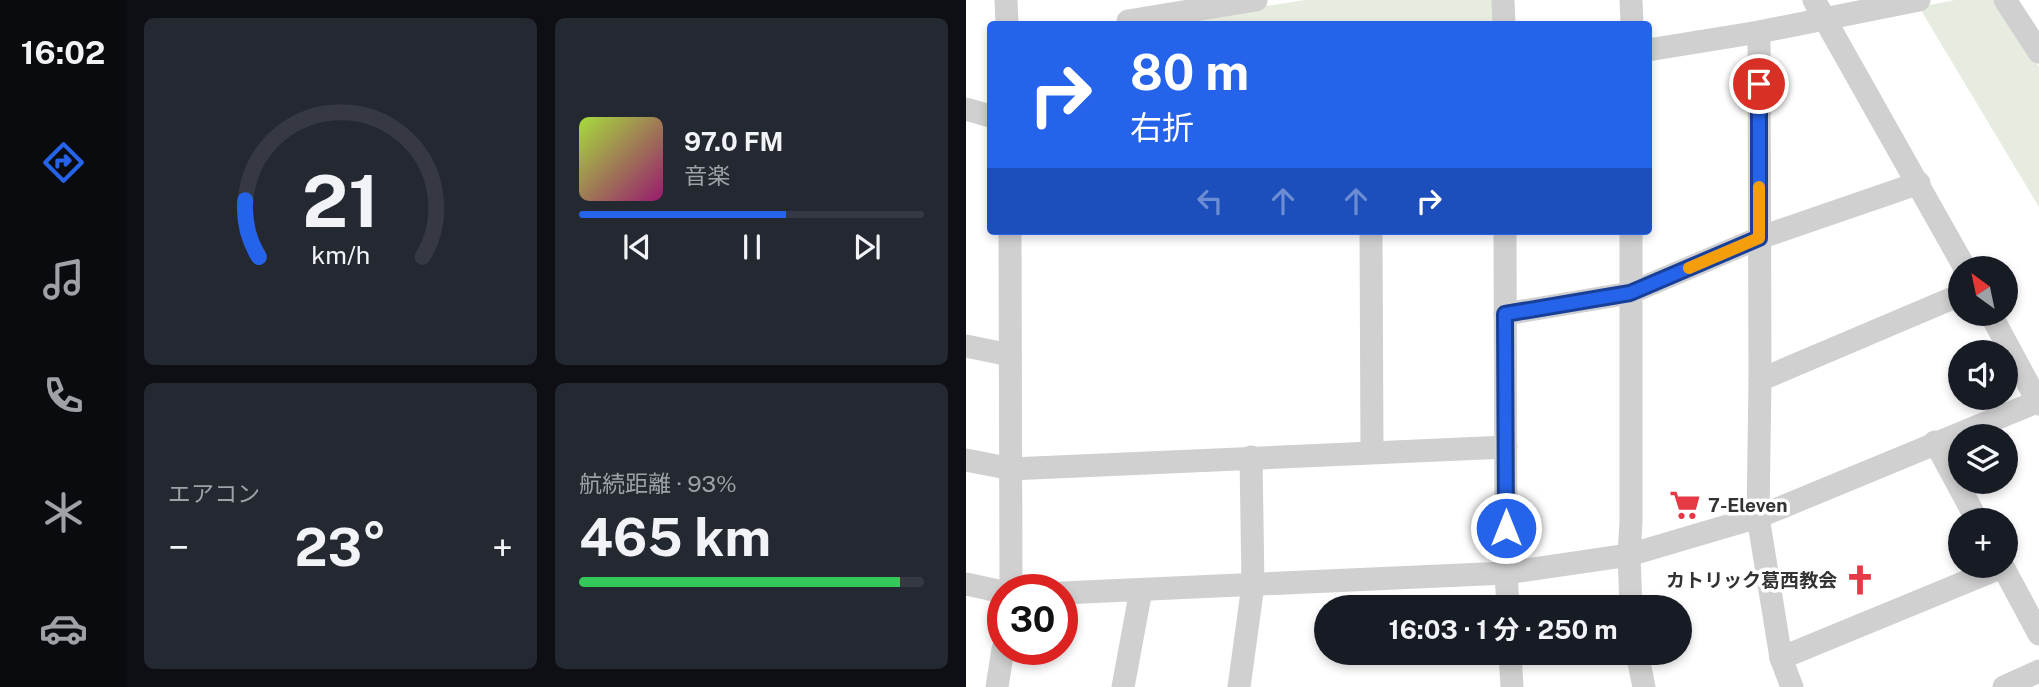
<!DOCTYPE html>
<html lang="ja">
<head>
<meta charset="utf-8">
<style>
  body { margin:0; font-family:"Public Sans","Noto Sans JP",sans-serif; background:#242831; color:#f1f3f6; height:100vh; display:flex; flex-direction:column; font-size:26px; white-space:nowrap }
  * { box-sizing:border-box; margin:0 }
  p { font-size:23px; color:#9ea1a6 }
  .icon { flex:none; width:38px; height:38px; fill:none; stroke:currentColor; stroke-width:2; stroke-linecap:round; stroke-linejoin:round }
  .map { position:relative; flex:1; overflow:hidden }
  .drawer { display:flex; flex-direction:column; gap:18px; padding:18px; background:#0d0f14; width:840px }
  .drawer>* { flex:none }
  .banner { position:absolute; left:21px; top:21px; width:665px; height:214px; border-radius:7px; box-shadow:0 4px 10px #0003; background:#2563eb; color:#fff; overflow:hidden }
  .needle { width:46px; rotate:327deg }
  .buttons { position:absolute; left:982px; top:256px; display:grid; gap:14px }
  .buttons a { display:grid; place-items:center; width:70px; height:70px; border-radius:50%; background:#171b24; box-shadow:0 4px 10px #0003; font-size:35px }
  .speed { position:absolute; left:21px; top:574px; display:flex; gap:14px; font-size:35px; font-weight:700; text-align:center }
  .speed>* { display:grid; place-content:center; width:91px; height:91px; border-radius:50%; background:#171b24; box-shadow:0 4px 10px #0003; line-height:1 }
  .speed .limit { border:10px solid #d22; background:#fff; color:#111 }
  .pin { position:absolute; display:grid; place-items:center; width:60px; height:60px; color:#fff; margin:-30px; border:4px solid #fff; border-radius:50%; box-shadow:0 2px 7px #0007 }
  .me { position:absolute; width:77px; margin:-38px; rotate:0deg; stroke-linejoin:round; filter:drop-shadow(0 0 5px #0008) }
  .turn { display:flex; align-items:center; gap:24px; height:147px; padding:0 28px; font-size:32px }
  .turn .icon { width:91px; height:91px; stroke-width:2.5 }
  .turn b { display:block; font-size:49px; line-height:60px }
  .lanes { display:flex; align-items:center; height:66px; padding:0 28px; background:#0003; justify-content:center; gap:35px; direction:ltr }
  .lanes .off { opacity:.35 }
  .big { font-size:52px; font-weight:700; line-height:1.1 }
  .drawer .widget { flex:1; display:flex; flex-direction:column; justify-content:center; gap:10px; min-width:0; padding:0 24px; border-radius:10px; background:#242831 }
  .drawer .dial { align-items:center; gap:0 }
  .dial svg { height:182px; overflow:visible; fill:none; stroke:#363941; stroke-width:7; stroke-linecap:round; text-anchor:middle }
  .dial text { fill:#f1f3f6; stroke:none }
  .song { display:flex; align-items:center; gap:21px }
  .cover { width:84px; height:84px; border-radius:10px; background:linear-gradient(135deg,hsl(80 70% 55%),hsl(320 70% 35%)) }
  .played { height:7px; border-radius:4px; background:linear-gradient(90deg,#2563eb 60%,#363941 60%) }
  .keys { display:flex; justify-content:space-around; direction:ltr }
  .heat { display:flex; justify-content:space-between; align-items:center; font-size:38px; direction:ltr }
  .charge { height:10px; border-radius:5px; background:linear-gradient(90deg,#34c759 93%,#363941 0) }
  .drawer .tiles { flex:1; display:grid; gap:18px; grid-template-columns:repeat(2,1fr) }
  .trip { position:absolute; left:348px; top:595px; width:378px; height:70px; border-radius:35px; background:#171b24; box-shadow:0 4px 10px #0003; font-weight:700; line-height:70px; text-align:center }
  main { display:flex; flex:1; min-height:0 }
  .tab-bar { display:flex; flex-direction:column; width:126px; justify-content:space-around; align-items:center; background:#090b0e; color:#9ea1a6 }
  .tab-bar .icon { width:49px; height:49px }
  .tab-bar .selected { color:#2563eb }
  .tab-bar b { font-size:32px; color:#f1f3f6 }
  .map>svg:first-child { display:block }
</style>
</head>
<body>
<main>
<nav class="tab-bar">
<b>16:02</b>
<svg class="icon selected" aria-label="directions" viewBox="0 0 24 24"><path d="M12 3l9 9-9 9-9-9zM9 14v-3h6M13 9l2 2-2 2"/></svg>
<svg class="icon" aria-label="music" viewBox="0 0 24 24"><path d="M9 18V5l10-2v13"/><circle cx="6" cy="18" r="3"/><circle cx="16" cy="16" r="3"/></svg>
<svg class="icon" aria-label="phone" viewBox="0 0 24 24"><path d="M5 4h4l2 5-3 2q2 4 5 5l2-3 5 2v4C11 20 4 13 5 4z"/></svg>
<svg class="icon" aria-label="climate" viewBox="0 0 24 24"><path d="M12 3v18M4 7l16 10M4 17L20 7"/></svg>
<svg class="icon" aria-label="car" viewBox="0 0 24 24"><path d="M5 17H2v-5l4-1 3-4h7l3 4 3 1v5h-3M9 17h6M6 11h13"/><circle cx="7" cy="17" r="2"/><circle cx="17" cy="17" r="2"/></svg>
</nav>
<section class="drawer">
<div class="tiles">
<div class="widget dial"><svg viewBox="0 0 100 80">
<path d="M14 69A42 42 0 1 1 86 69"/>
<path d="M14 69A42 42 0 0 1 8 44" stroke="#2563eb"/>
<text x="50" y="56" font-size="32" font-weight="700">21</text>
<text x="50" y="72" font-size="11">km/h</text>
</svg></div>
<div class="widget">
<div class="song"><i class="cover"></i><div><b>97.0 FM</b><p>音楽</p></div></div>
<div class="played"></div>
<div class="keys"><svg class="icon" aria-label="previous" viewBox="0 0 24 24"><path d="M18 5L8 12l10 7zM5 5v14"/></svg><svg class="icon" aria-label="pause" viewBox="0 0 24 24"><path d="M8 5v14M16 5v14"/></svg><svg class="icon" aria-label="next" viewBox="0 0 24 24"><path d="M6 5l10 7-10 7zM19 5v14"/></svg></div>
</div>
<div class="widget"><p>エアコン</p>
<div class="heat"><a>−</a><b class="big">23°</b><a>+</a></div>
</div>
<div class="widget"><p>航続距離 · 93%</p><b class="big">465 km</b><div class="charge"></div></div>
</div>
</section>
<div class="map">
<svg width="1073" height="687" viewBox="0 0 1073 687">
  <rect width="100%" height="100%" fill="#fff"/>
  <g fill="#e6ecdf">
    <polygon points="339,0 529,0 529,24 183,24"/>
    <polygon points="989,0 1026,0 1032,3 1073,67 1073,207 953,7"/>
  </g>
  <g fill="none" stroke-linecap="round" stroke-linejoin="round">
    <g stroke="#d0d0d0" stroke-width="23">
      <polyline points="40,0 41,24"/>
      <polyline points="537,0 538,24"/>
      <polyline points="665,0 666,24"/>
      <polyline points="848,0 999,268"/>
      <polyline points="1039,0 1073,52"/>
      <polyline points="162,21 290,0"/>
      <polyline points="793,32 794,380 792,517 815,658 826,687"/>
      <polyline points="682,50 793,32 953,0"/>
      <polyline points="0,109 24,116"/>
      <polyline points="44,231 45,590"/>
      <polyline points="405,231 406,452"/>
      <polyline points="539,231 540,573 542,607"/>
      <polyline points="665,231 665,522 663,555 665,607"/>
      <polyline points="1024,313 1073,404"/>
      <polyline points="539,314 664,293 793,238 953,183"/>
      <polyline points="0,346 44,355"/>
      <polyline points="794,380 994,295"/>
      <polyline points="969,442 1011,520"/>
      <polyline points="0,460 46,469 540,447"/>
      <polyline points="1036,565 1073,634"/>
      <polyline points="0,584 37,592"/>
      <polyline points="96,593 540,573 663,555 792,517 1073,401"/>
      <polyline points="544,653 546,687"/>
      <polyline points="671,653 678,687"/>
      <polyline points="815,658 1036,567"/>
      <polyline points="31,687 37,649"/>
      <polyline points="157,687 175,590"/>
      <polyline points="273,687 287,585 285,457"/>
      <polyline points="1038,687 1073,671"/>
    </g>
  </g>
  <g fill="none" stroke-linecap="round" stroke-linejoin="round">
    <g stroke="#184099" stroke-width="18">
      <polyline id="route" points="540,528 539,314 664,293 793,238 793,84"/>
    </g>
    <use href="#route" stroke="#2563eb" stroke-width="12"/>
    <polyline stroke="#f59e0b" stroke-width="12" points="723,268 793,238 793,187"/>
  </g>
  <defs>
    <g id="supermarket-bare" transform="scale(2.415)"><path d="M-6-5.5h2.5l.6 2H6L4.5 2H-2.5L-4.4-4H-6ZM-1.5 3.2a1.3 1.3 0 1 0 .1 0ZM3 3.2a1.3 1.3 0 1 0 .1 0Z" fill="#e63946" stroke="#fff" stroke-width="2.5" paint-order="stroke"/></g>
    <g id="church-bare" transform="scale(2.415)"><path d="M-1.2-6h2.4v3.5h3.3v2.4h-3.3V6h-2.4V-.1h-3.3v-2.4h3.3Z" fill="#e63946" stroke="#fff" stroke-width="2.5" paint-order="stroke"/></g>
  </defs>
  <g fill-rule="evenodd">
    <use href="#supermarket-bare" x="719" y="505"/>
    <use href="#church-bare" x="894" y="580"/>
  </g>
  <g text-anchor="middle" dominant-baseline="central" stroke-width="7" stroke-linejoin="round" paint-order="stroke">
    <g font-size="19" font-weight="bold" fill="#333" stroke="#fff" text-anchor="start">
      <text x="742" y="505">7-Eleven</text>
      <text x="871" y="580" text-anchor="end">カトリック葛西教会</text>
    </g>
  </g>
</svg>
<div class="buttons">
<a><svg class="needle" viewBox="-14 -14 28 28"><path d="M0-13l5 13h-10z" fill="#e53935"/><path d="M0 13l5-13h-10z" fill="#9ea1a6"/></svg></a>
<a><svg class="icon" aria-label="sound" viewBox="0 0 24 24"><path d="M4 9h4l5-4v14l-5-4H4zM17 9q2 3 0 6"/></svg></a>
<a><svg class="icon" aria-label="layers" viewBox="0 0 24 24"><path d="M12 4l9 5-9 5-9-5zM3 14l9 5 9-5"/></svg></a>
<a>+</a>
</div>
<div class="speed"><div class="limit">30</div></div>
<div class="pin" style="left:793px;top:84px;background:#d93025"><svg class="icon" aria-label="arrive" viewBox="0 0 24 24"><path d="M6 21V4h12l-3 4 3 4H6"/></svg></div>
<svg class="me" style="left:540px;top:528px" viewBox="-20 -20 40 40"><circle r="17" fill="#2563eb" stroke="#fff" stroke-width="3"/><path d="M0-11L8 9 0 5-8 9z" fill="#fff"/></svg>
<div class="trip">16:03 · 1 分 · 250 m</div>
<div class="banner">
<div class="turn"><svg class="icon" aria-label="right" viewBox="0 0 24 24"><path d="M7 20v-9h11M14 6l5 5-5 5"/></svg><div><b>80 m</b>右折</div></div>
<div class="lanes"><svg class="icon off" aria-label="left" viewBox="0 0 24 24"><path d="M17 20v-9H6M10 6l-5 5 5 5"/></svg><svg class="icon off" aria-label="ahead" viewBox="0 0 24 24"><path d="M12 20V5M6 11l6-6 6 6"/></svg><svg class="icon off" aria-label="ahead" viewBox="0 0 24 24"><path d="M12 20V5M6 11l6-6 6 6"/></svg><svg class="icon" aria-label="right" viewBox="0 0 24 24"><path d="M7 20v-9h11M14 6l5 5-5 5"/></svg></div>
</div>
</div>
</main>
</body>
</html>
